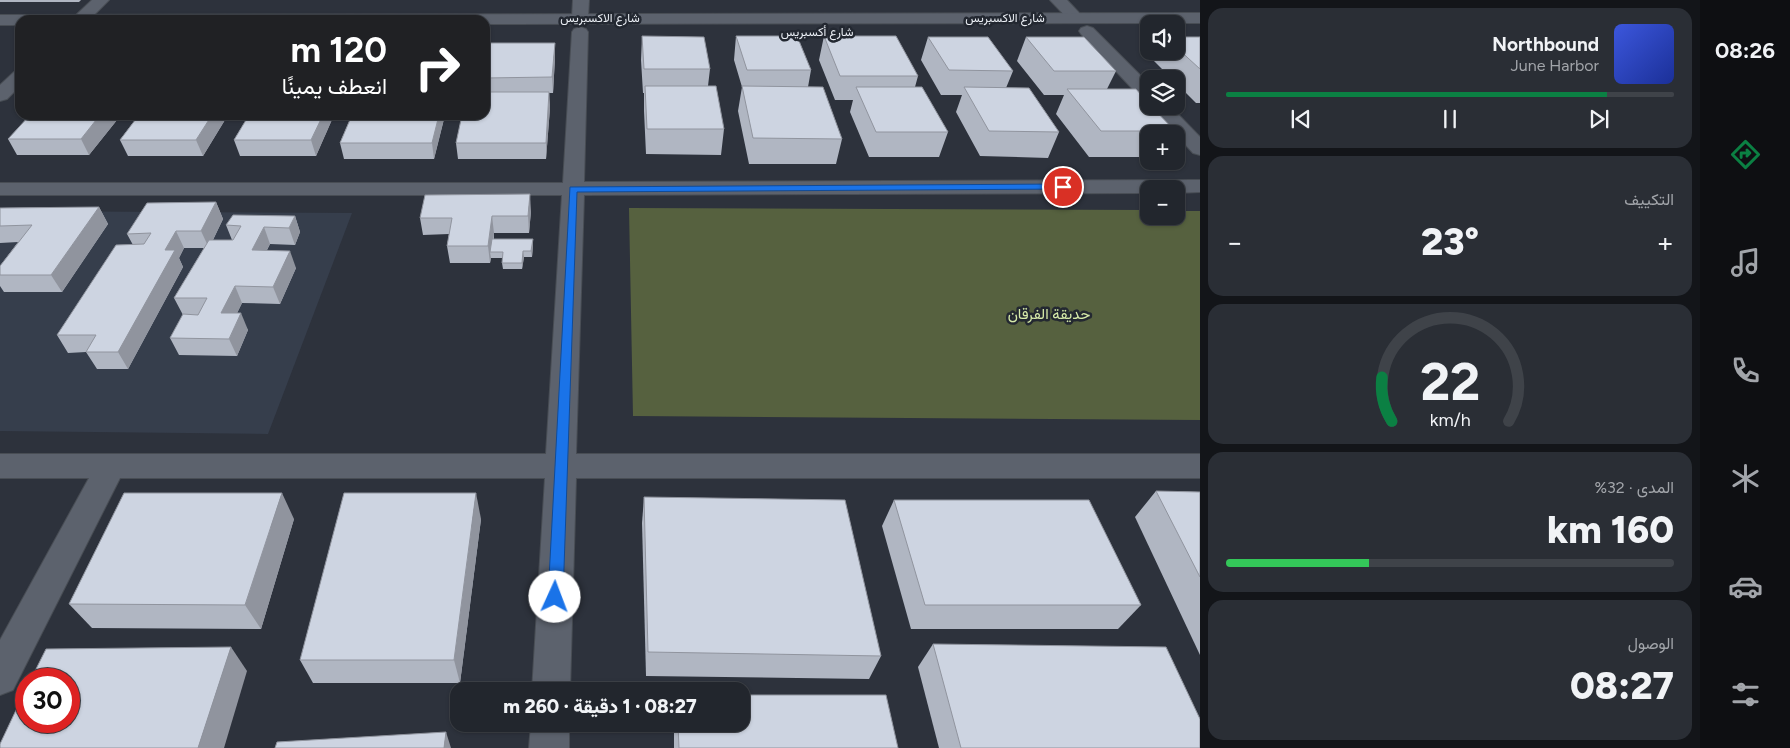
<!DOCTYPE html>
<html lang="ar">
<head>
<meta charset="utf-8">
<style>
  body { margin:0; font-family:Figtree,Vazirmatn,sans-serif; background:#2a2e35; color:#f1f3f6; direction:rtl; height:100vh; display:flex; flex-direction:column; font-size:19px; white-space:nowrap }
  * { box-sizing:border-box; margin:0 }
  p { font-size:16px; color:#a2a5aa }
  .icon { flex:none; width:28px; height:28px; fill:none; stroke:currentColor; stroke-width:2; stroke-linecap:round; stroke-linejoin:round }
  .map { position:relative; flex:1; overflow:hidden; direction:ltr }
  .details { display:flex; flex-direction:column; gap:8px; padding:8px; background:#131519; width:500px }
  .details>* { flex:none }
  .guide { position:absolute; left:15px; top:15px; width:475px; height:105px; border-radius:15px; box-shadow:0 1px 4px #0004,0 0 0 1px #3f4349; direction:rtl; background:#202124; color:#fff; overflow:hidden }
  .fabs { position:absolute; left:1140px; top:15px; display:grid; gap:10px }
  .fabs a { display:grid; place-items:center; width:45px; height:45px; border-radius:10px; background:#22262d; box-shadow:0 1px 4px #0004,0 0 0 1px #3f4349; font-size:25px }
  .speed { position:absolute; left:15px; top:668px; display:flex; gap:10px; font-size:25px; font-weight:700; text-align:center }
  .speed>* { display:grid; place-content:center; width:65px; height:65px; border-radius:50%; background:#22262d; box-shadow:0 1px 4px #0004,0 0 0 1px #3f4349; line-height:1 }
  .speed .limit { border:8px solid #d22; background:#fff; color:#111 }
  .pin { position:absolute; display:grid; place-items:center; width:42px; height:42px; color:#fff; margin:-21px; border:2px solid #fff; border-radius:50%; box-shadow:0 1px 5px #0007 }
  .me { position:absolute; width:55px; margin:-28px; rotate:2deg; stroke-linejoin:round; filter:drop-shadow(0 0 4px #0008) }
  .turn { display:flex; align-items:center; gap:18px; height:105px; padding:0 20px; font-size:22px }
  .turn .icon { width:65px; height:65px; stroke-width:2.5 }
  .turn b { display:block; font-size:35px; line-height:42px }
  .big { font-size:38px; font-weight:800; line-height:1.1 }
  .details .widget { flex:1; display:flex; flex-direction:column; justify-content:center; gap:8px; min-width:0; padding:0 18px; border-radius:15px; background:#2a2e35 }
  .details .dial { align-items:center; gap:0 }
  .dial svg { height:130px; overflow:visible; fill:none; stroke:#3f4349; stroke-width:7; stroke-linecap:round; text-anchor:middle }
  .dial text { fill:#f1f3f6; stroke:none }
  .song { display:flex; align-items:center; gap:15px }
  .cover { width:60px; height:60px; border-radius:8px; background:linear-gradient(135deg,hsl(230 70% 55%),hsl(230 70% 35%)) }
  .played { height:5px; border-radius:2px; background:linear-gradient(90deg,#0b8043 85%,#3f4349 85%) }
  .keys { display:flex; justify-content:space-around; direction:ltr }
  .heat { display:flex; justify-content:space-between; align-items:center; font-size:28px; direction:ltr }
  .charge { height:8px; border-radius:4px; background:linear-gradient(90deg,#34c759 32%,#3f4349 0) }
  .trip { position:absolute; left:450px; top:682px; width:300px; height:50px; border-radius:15px; background:#22262d; box-shadow:0 1px 4px #0004,0 0 0 1px #3f4349; font-weight:800; line-height:50px; text-align:center; direction:rtl }
  main { display:flex; flex:1; min-height:0 }
  .menu { display:flex; flex-direction:column; width:90px; justify-content:space-around; align-items:center; background:#0e0f12; color:#a2a5aa }
  .menu .icon { width:35px; height:35px }
  .menu .active { color:#0b8043 }
  .menu b { font-size:22px; color:#f1f3f6 }
  .map>svg:first-child { display:block }
</style>
</head>
<body>
<main>
<nav class="menu">
<b>08:26</b>
<svg class="icon active" aria-label="directions" viewBox="0 0 24 24"><path d="M12 3l9 9-9 9-9-9zM9 14v-3h6M13 9l2 2-2 2"/></svg>
<svg class="icon" aria-label="music" viewBox="0 0 24 24"><path d="M9 18V5l10-2v13"/><circle cx="6" cy="18" r="3"/><circle cx="16" cy="16" r="3"/></svg>
<svg class="icon" aria-label="phone" viewBox="0 0 24 24"><path d="M5 4h4l2 5-3 2q2 4 5 5l2-3 5 2v4C11 20 4 13 5 4z"/></svg>
<svg class="icon" aria-label="climate" viewBox="0 0 24 24"><path d="M12 3v18M4 7l16 10M4 17L20 7"/></svg>
<svg class="icon" aria-label="car" viewBox="0 0 24 24"><path d="M5 17H2v-5l4-1 3-4h7l3 4 3 1v5h-3M9 17h6M6 11h13"/><circle cx="7" cy="17" r="2"/><circle cx="17" cy="17" r="2"/></svg>
<svg class="icon" aria-label="filters" viewBox="0 0 24 24"><path d="M4 7h16M4 17h16"/><circle cx="9" cy="7" r="2"/><circle cx="15" cy="17" r="2"/></svg>
</nav>
<section class="details">
<div class="widget">
<div class="song"><i class="cover"></i><div><b>Northbound</b><p>June Harbor</p></div></div>
<div class="played"></div>
<div class="keys"><svg class="icon" aria-label="previous" viewBox="0 0 24 24"><path d="M18 5L8 12l10 7zM5 5v14"/></svg><svg class="icon" aria-label="pause" viewBox="0 0 24 24"><path d="M8 5v14M16 5v14"/></svg><svg class="icon" aria-label="next" viewBox="0 0 24 24"><path d="M6 5l10 7-10 7zM19 5v14"/></svg></div>
</div>
<div class="widget"><p>التكييف</p>
<div class="heat"><a>−</a><b class="big">23°</b><a>+</a></div>
</div>
<div class="widget dial"><svg viewBox="0 0 100 80">
<path d="M14 69A42 42 0 1 1 86 69"/>
<path d="M14 69A42 42 0 0 1 8 42" stroke="#0b8043"/>
<text x="50" y="56" font-size="32" font-weight="700">22</text>
<text x="50" y="72" font-size="11">km/h</text>
</svg></div>
<div class="widget"><p>المدى · 32%</p><b class="big">160 km</b><div class="charge"></div></div>
<div class="widget"><p>الوصول</p><b class="big">08:27</b></div>
</section>
<div class="map">
<svg width="1200" height="748" viewBox="0 0 1200 748">
  <rect width="100%" height="100%" fill="#2d323c"/>
  <polygon fill="#363e4c" points="0,211 352,213 268,434 0,431"/>
  <polygon fill="#56613f" points="629,208 1149,210 1149,216 1176,216 1176,211 1200,211 1200,420 633,416"/>
  <g fill="none" stroke-linecap="round" stroke-linejoin="round">
    <g stroke="#484d54" stroke-width="2">
      <g id="minor">
        <polygon points="92,0 109,0 89,20 74,20 75,16"/>
        <polygon points="573,0 589,0 588,18 586,21 574,21 572,18"/>
        <polygon points="1050,0 1067,0 1084,18 1082,21 1070,21"/>
        <polygon points="1087,26 1093,28 1149,84 1149,100 1142,99 1081,34 1079,31 1081,28"/>
        <polygon points="580,27 586,29 588,32 584,182 1200,180 1200,192 1176,193 1176,189 1149,189 1149,193 584,195 576,454 1200,454 1200,478 576,478 570,691 532,691 545,478 120,478 13,690 0,695 0,640 89,478 0,478 0,454 546,454 562,195 0,195 0,183 563,183 572,32 574,29"/>
        <polygon points="20,71 20,86 7,99 0,101 0,85 14,72"/>
        <polygon points="1150,106 1170,106 1200,137 1200,155 1193,153"/>
        <polygon points="531,724 569,724 569,748 529,748"/>
      </g>
    </g>
    <g stroke="#484d54" stroke-width="2">
      <polygon id="tertiary" points="1200,13 1200,23 485,24 485,20 20,20 20,25 0,25 0,15"/>
    </g>
    <use href="#minor" fill="#5c626d" fill-rule="evenodd"/>
    <use href="#tertiary" fill="#5c626d" fill-rule="evenodd"/>
  </g>
  <g fill="#b0b6c2">
    <polygon points="0,0 81,0 79,2 0,2"/>
    <polygon points="642,36 710,69 708,86 724,129 721,155 646,154 644,111 644,93 643,93 641,60"/>
    <polygon points="736,36 811,70 808,87 842,139 836,164 749,164 738,111 742,87 734,60"/>
    <polygon points="824,36 918,76 915,87 948,132 939,157 869,157 850,112 853,100 835,100 819,60"/>
    <polygon points="928,37 1013,71 1006,88 1059,132 1048,158 980,156 956,112 962,95 941,95 921,60"/>
    <polygon points="1026,37 1116,71 1107,89 1175,131 1173,134 1149,134 1149,157 1089,157 1056,114 1064,95 1044,95 1017,61"/>
    <polygon points="1176,37 1200,37 1200,103 1196,103 1176,83 1176,79 1172,79 1154,61 1159,51 1176,51"/>
    <polygon points="485,53 555,58 553,93 549,93 550,108 546,159 458,159 456,143 485,115"/>
    <polygon points="121,115 89,155 17,155 8,139"/>
    <polygon points="139,115 228,115 203,156 128,156 120,140"/>
    <polygon points="249,115 334,115 316,156 240,156 234,140"/>
    <polygon points="352,115 445,115 434,159 344,159 340,143"/>
    <polygon points="216,202 223,219 213,240 232,240 226,225 295,216 300,232 295,245 270,244 267,250 296,268 280,304 242,303 237,313 248,330 237,356 179,355 170,338 183,315 174,298 204,248 184,248 179,258 183,267 128,369 97,369 86,352 68,353 57,335 133,245 127,234"/>
    <polygon points="99,207 108,224 62,292 4,292 0,286 0,266 18,242 0,243 0,208"/>
    <polygon points="531,211 529,233 494,233 494,239 533,245 532,257 524,257 522,269 503,269 502,263 503,258 491,258 490,263 450,263 447,246 449,234 423,235 420,218"/>
    <polygon points="1156,491 1200,492 1200,655 1135,517"/>
    <polygon points="644,497 881,656 869,679 646,676 642,523"/>
    <polygon points="894,500 1141,605 1118,629 911,629 882,526"/>
    <polygon points="294,519 261,629 92,628 69,604"/>
    <polygon points="481,519 460,683 313,683 300,660"/>
    <polygon points="933,644 1200,748 939,748 918,667"/>
    <polygon points="674,724 741,724 898,748 674,748"/>
  </g>
  <g fill="#90949e">
    <polygon points="555,43 555,58 553,93 552,77"/>
    <polygon points="549,92 550,108 546,159 546,143"/>
    <polygon points="100,115 121,115 89,155 81,139"/>
    <polygon points="212,115 228,115 203,156 196,140"/>
    <polygon points="323,115 334,115 316,156 311,140"/>
    <polygon points="439,115 445,115 434,159 432,143"/>
    <polygon points="530,194 531,211 529,233 528,216"/>
    <polygon points="216,202 223,219 209,248 201,231"/>
    <polygon points="99,207 108,224 62,292 51,275"/>
    <polygon points="295,216 300,232 295,245 289,228"/>
    <polygon points="492,216 494,233 492,252 490,252 491,258 490,263 488,246"/>
    <polygon points="264,227 270,244 258,267 252,250"/>
    <polygon points="176,231 184,248 179,258 183,267 128,369 118,352 165,250"/>
    <polygon points="533,239 533,245 532,257 531,251"/>
    <polygon points="290,251 296,268 280,304 273,287"/>
    <polygon points="523,251 524,257 522,269 522,263"/>
    <polygon points="235,286 242,303 229,330 221,313"/>
    <polygon points="241,313 248,330 237,356 229,339"/>
    <polygon points="282,493 294,519 261,629 245,605"/>
    <polygon points="476,493 481,519 460,683 454,660"/>
    <polygon points="231,647 247,671 224,748 198,748"/>
    <polygon points="446,732 451,748 444,748"/>
  </g>
  <g fill="#cdd4e1" stroke="#90949e">
    <polygon points="642,36 704,37 710,69 644,69"/>
    <polygon points="736,36 797,36 811,70 747,70"/>
    <polygon points="824,36 896,36 918,76 840,76"/>
    <polygon points="928,37 988,37 1013,71 949,70"/>
    <polygon points="1026,37 1084,37 1116,71 1054,71"/>
    <polygon points="1176,37 1200,37 1200,69 1176,47"/>
    <polygon points="487,43 555,43 552,77 485,78 485,53"/>
    <polygon points="645,86 716,86 724,129 647,129"/>
    <polygon points="742,86 823,87 842,139 753,138"/>
    <polygon points="856,87 922,87 948,132 876,132"/>
    <polygon points="964,87 1029,88 1059,132 989,131"/>
    <polygon points="1067,89 1136,89 1149,104 1149,106 1151,106 1175,131 1101,131"/>
    <polygon points="485,92 549,92 546,143 456,143 462,115 485,115"/>
    <polygon points="30,115 100,115 81,139 8,139"/>
    <polygon points="139,115 212,115 196,140 120,140"/>
    <polygon points="249,115 323,115 311,140 234,140"/>
    <polygon points="352,115 439,115 432,143 340,143"/>
    <polygon points="530,194 528,216 492,216 488,246 447,246 452,218 420,218 425,195"/>
    <polygon points="216,202 201,231 176,231 165,250 175,250 118,352 86,352 96,335 57,335 116,245 144,244 151,233 127,234 147,203"/>
    <polygon points="99,207 51,275 0,275 0,266 32,225 0,226 0,208"/>
    <polygon points="233,215 295,216 289,228 264,227 252,250 290,251 273,287 235,286 221,313 241,313 229,339 170,338 183,314 198,315 207,298 174,298 209,240 233,240 241,226 226,225"/>
    <polygon points="492,239 533,239 531,251 523,251 522,263 502,263 503,252 490,252"/>
    <polygon points="1156,491 1200,492 1200,577"/>
    <polygon points="124,493 282,493 245,605 69,604"/>
    <polygon points="344,493 476,493 454,660 300,660"/>
    <polygon points="644,497 845,500 881,656 648,652"/>
    <polygon points="894,500 1089,500 1141,605 925,605"/>
    <polygon points="933,644 1166,647 1200,719 1200,748 961,748"/>
    <polygon points="231,647 198,748 0,748 0,744 26,689 26,721 69,721 69,679 31,679 46,649"/>
    <polygon points="741,695 886,695 898,748 679,748 678,724 741,724"/>
    <polygon points="446,732 444,748 275,748 277,742"/>
  </g>
  <polygon fill="#1a73e8" stroke="#114b97" points="1063,184 1066,185 1066,189 577,192 563,597 560,602 555,604 550,602 548,597 570,187"/>
  <g text-anchor="middle" dominant-baseline="central" stroke-width="5" stroke-linejoin="round" paint-order="stroke">
    <g font-size="12" fill="#eaeef4" stroke="#232831">
      <text x="600" y="18">شارع الاكسبريس</text>
      <text x="1005" y="18">شارع الاكسبريس</text>
      <text x="817" y="32">شارع أكسبريس</text>
    </g>
    <g font-size="15" fill="#d7eba9" stroke="#232831">
      <text x="1049" y="314">حديقة الفرقان</text>
    </g>
  </g>
</svg>
<div class="fabs">
<a><svg class="icon" aria-label="sound" viewBox="0 0 24 24"><path d="M4 9h4l5-4v14l-5-4H4zM17 9q2 3 0 6"/></svg></a>
<a><svg class="icon" aria-label="layers" viewBox="0 0 24 24"><path d="M12 4l9 5-9 5-9-5zM3 14l9 5 9-5"/></svg></a>
<a>+</a>
<a>−</a>
</div>
<div class="speed"><div class="limit">30</div></div>
<div class="pin" style="left:1063px;top:187px;background:#d93025"><svg class="icon" aria-label="arrive" viewBox="0 0 24 24"><path d="M6 21V4h12l-3 4 3 4H6"/></svg></div>
<svg class="me" style="left:555px;top:597px" viewBox="-20 -20 40 40"><circle r="19" fill="#fff"/><path d="M0-13L10 11 0 6-10 11z" fill="#1a73e8"/></svg>
<div class="trip">08:27 · 1 دقيقة · 260 m</div>
<div class="guide">
<div class="turn"><svg class="icon" aria-label="right" viewBox="0 0 24 24"><path d="M7 20v-9h11M14 6l5 5-5 5"/></svg><div><b>120 m</b>انعطف يمينًا</div></div>
</div>
</div>
</main>
</body>
</html>
